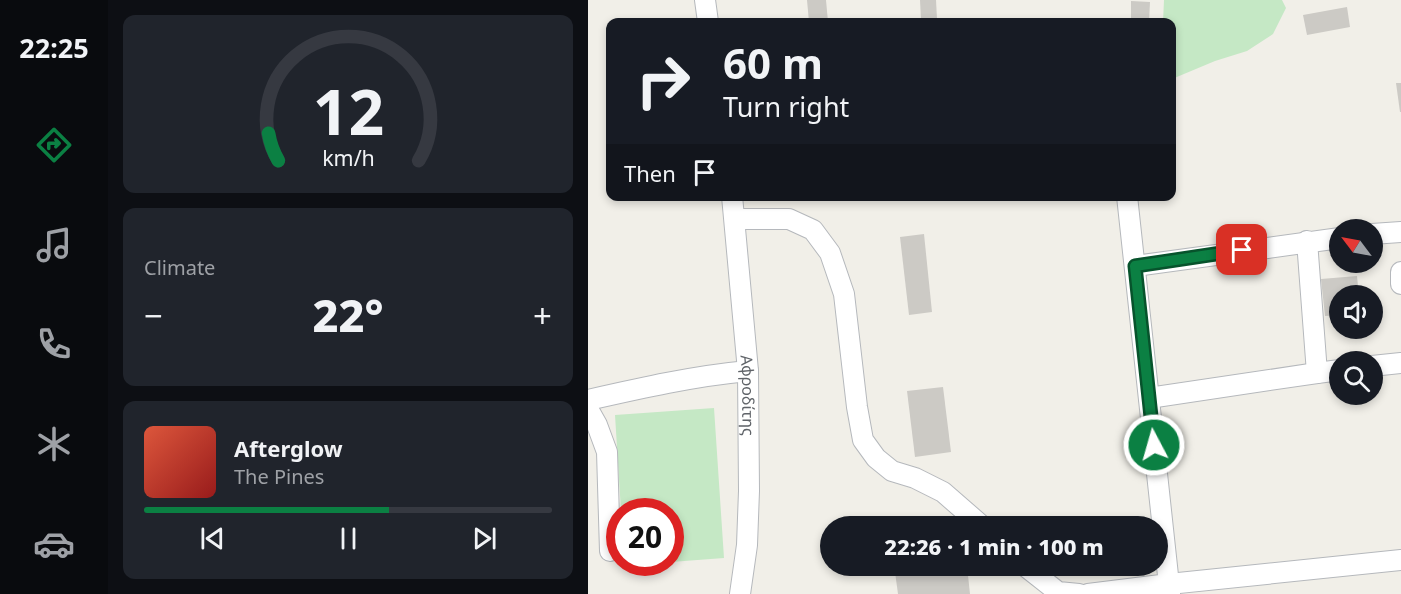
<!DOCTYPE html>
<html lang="en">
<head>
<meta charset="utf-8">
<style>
  body { margin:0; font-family:"Noto Sans",sans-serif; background:#20242c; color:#f1f3f6; height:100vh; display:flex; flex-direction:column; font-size:22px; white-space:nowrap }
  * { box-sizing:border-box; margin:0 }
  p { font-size:20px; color:#9ea1a6 }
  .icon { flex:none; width:33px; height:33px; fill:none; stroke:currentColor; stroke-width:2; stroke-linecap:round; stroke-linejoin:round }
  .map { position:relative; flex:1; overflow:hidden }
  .drawer { display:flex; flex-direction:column; gap:15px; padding:15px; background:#0d0f14; width:480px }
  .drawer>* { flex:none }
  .guide { position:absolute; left:18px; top:18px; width:570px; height:183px; border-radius:12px; box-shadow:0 3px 9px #0003; background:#171b24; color:#f1f3f6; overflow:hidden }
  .needle { width:39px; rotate:302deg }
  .controls { position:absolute; left:741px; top:219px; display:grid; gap:12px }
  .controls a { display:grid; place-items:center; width:54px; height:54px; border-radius:50%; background:#171b24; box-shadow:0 3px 9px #0003; font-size:30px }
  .speed { position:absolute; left:18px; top:498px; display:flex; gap:12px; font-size:30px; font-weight:700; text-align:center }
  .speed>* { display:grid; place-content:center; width:78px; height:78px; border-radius:50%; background:#171b24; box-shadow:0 3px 9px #0003; line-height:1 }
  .speed .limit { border:9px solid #d22; background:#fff; color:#111 }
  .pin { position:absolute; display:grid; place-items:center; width:51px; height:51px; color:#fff; margin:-26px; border-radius:12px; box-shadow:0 3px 9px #0006 }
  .me { position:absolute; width:66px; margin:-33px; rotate:354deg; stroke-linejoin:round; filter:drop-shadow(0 0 4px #0008) }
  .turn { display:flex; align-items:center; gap:21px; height:126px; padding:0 18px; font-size:27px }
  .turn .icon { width:78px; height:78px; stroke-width:2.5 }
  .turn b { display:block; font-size:42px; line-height:51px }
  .then { display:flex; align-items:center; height:57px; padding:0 18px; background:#0003; gap:12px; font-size:22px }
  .big { font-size:45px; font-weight:800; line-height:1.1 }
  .drawer .widget { flex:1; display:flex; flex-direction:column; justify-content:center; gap:9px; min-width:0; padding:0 21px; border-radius:12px; background:#20242c }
  .drawer .dial { align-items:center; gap:0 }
  .dial svg { height:156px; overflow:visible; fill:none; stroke:#363941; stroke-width:7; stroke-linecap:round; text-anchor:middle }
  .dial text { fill:#f1f3f6; stroke:none }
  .song { display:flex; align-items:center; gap:18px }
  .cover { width:72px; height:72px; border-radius:9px; background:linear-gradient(135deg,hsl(10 70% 55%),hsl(0 70% 35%)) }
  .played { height:6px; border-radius:3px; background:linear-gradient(90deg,#0b8043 60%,#363941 60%) }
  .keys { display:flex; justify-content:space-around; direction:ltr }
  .heat { display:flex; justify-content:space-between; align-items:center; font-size:33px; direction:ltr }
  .trip { position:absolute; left:232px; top:516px; width:348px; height:60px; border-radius:30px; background:#171b24; box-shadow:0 3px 9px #0003; font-weight:800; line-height:60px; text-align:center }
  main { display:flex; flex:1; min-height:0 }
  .tabs { display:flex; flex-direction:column; width:108px; justify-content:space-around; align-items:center; background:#090b0e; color:#9ea1a6 }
  .tabs .icon { width:42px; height:42px }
  .tabs .active { color:#0b8043 }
  .tabs b { font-size:27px; color:#f1f3f6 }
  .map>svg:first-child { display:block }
</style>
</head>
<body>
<main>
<nav class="tabs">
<b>22:25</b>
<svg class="icon active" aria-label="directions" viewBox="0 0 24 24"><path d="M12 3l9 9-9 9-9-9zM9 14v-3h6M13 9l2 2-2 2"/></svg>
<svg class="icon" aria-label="music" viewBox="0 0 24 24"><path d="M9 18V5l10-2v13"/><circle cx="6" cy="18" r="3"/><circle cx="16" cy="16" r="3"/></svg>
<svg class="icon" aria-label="phone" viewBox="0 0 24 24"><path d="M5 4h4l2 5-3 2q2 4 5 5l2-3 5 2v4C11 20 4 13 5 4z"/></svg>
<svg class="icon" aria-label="climate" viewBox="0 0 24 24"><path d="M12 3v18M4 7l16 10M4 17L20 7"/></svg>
<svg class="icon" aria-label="car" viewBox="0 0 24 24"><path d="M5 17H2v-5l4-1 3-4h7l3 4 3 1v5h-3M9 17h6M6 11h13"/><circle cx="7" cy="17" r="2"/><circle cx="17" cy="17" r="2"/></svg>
</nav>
<section class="drawer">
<div class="widget dial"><svg viewBox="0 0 100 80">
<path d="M14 69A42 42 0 1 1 86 69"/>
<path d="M14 69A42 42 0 0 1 9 55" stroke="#0b8043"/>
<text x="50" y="56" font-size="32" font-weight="700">12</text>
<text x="50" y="72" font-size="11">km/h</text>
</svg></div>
<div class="widget"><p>Climate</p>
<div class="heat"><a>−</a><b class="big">22°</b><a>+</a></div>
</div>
<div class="widget">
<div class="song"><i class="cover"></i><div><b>Afterglow</b><p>The Pines</p></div></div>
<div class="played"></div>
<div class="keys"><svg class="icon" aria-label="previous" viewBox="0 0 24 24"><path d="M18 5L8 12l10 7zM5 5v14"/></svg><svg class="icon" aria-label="pause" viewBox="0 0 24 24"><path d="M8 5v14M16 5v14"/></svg><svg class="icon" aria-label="next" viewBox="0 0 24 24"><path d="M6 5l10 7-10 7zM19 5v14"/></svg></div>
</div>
</section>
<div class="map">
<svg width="813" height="594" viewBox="0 0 813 594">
  <rect width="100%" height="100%" fill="#f1efe8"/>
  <g fill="#c5e8c5">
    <polygon points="576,0 694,0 698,8 685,34 659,51 627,61 584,79 584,22 575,22"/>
    <polygon points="126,408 136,558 83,562 82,512 33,511 27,415"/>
  </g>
  <g fill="#cccac5">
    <polygon points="219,0 238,0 240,22 221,22"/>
    <polygon points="332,0 348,0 349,19 333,20"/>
    <polygon points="543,1 562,2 561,22 543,22"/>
    <polygon points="759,7 762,27 719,35 715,15"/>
    <polygon points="808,83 813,83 813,112 812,112"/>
    <polygon points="336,234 344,312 321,315 312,237"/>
    <polygon points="769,276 771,296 752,296 752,315 737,316 733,279"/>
    <polygon points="355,387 363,452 327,457 319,391"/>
    <polygon points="320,566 379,566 382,594 310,594 307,572 321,571"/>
  </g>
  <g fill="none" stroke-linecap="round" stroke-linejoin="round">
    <g stroke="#b5b8bc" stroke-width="22">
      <g id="minor">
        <polyline points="117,0 120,22"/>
        <path id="s1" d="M 144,196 L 160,371 L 161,491 L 159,545 L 152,594"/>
        <polyline points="539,196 582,594"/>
        <polyline points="147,219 201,219 225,230 242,253 256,294 269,407 275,440 288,458 304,471 327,478 355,492 394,526"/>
        <polyline points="784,234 813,232"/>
        <polyline points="719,241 729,373 752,370"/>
        <polyline points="547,266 752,238"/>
        <polyline points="813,272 813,284"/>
        <polyline points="784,366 813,363"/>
        <polyline points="561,398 729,373"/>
        <path d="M 0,400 C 53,388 106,376 160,371"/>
        <polyline points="0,409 9,425 19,452 22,551"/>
        <polyline points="437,566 470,592 491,594"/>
        <polyline points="500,594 581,584 813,560"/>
      </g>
    </g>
    <use href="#minor" stroke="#fff" stroke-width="20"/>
  </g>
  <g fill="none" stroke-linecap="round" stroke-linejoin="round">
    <g stroke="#07532c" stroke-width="15">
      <polyline id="route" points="566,445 547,266 654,250"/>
    </g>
    <use href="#route" stroke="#0b8043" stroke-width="10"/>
  </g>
  <g text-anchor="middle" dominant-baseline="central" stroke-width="4.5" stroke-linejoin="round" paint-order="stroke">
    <g font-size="16" fill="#5f6368" stroke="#fff">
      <text stroke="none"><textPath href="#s1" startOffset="200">Αφροδίτης</textPath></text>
    </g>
  </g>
</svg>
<div class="controls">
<a><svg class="needle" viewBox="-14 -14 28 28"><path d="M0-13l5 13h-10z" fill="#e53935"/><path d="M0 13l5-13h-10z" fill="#9ea1a6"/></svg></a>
<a><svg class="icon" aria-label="sound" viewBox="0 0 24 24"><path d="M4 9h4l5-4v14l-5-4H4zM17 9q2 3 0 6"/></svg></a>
<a><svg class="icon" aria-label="search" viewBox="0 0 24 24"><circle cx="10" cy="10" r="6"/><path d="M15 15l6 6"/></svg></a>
</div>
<div class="speed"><div class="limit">20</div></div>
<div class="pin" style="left:654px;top:250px;background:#d93025"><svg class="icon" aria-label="arrive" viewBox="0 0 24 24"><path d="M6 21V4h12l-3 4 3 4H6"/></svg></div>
<svg class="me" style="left:566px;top:445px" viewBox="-20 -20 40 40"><circle r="17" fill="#0b8043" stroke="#fff" stroke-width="3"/><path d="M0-11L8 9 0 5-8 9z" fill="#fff"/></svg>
<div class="trip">22:26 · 1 min · 100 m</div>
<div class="guide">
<div class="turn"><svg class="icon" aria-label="right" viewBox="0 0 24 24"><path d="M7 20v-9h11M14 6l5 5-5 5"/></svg><div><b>60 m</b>Turn right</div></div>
<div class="then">Then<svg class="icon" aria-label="arrive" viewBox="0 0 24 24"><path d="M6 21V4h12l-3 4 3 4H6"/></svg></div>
</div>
</div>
</main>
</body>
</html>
